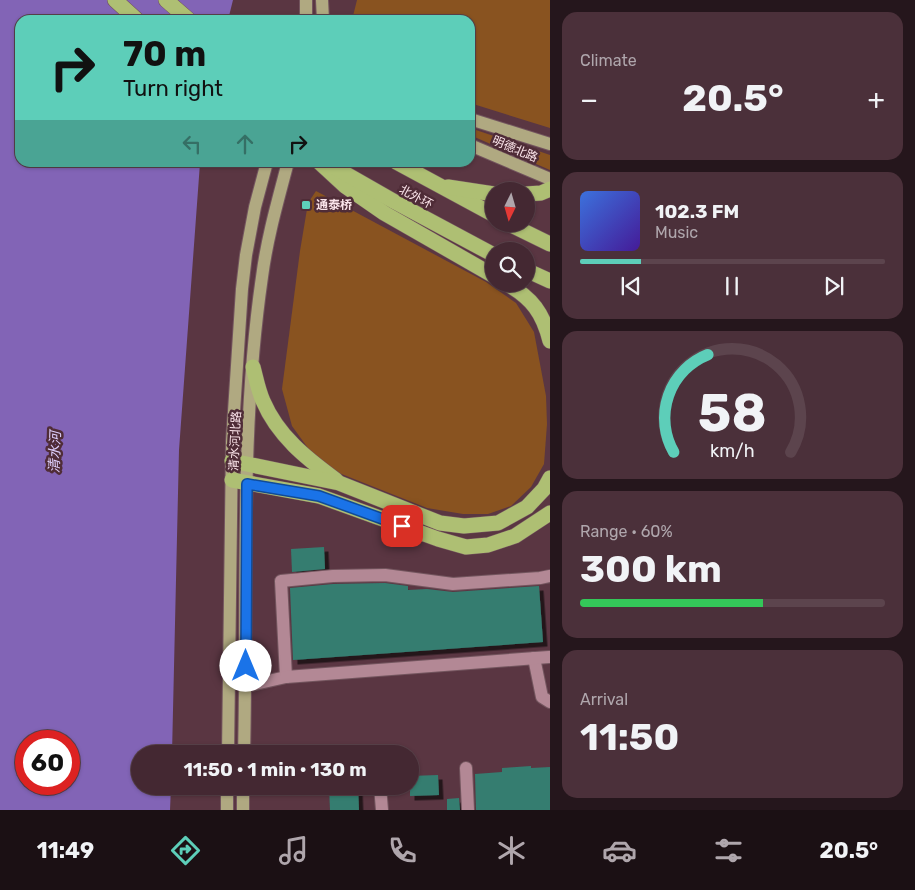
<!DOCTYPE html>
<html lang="en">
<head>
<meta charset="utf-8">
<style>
  body { margin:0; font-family:Rubik,"Noto Sans SC",sans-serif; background:#4b303a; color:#f1f3f6; height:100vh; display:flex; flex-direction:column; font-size:19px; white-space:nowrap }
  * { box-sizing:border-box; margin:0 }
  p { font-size:16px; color:#afa6ac }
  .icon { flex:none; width:28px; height:28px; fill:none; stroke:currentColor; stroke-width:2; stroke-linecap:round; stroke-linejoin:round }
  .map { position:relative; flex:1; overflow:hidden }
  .panel { display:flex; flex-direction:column; gap:12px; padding:12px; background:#25161c; width:365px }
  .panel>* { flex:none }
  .top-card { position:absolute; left:15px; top:15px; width:460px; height:152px; border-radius:15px; box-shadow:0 1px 4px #0004,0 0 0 1px #5c444d; background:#5dceb9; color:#111; overflow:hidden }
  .needle { width:32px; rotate:185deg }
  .controls { position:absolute; left:485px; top:182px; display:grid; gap:10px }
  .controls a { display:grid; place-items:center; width:50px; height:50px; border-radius:50%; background:#442832; box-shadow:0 1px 4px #0004,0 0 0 1px #5c444d; font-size:25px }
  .speed { position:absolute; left:15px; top:730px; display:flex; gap:10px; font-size:25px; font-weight:700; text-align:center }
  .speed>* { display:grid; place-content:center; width:65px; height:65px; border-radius:50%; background:#442832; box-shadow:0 1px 4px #0004,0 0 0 1px #5c444d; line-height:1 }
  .speed .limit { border:8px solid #d22; background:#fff; color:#111 }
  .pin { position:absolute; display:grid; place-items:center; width:42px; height:42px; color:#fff; margin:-21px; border-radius:10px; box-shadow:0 2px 8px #0006 }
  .me { position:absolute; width:55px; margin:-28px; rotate:0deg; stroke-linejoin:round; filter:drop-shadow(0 0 4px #0008) }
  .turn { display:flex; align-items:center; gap:18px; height:105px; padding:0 25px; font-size:22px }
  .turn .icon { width:65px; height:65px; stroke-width:2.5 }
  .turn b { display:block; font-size:35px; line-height:42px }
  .lanes { display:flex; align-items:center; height:48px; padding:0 25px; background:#0003; justify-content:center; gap:25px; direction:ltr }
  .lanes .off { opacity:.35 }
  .big { font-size:38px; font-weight:700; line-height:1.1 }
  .panel .card { flex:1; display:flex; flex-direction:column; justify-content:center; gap:8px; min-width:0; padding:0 18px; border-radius:15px; background:#4b303a }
  .panel .dial { align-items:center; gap:0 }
  .dial svg { height:130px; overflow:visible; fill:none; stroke:#5c444d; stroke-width:7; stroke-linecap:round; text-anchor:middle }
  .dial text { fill:#f1f3f6; stroke:none }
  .song { display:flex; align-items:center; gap:15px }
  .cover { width:60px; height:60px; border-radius:8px; background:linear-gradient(135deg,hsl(220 70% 55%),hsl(260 70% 35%)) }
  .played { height:5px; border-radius:2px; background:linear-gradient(90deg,#5dceb9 20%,#5c444d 20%) }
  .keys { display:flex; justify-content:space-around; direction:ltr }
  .heat { display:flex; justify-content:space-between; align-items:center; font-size:28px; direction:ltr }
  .charge { height:8px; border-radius:4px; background:linear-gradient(90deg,#34c759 60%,#5c444d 0) }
  .trip { position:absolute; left:131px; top:745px; width:288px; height:50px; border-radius:25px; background:#442832; box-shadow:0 1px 4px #0004,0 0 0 1px #5c444d; font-weight:700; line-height:50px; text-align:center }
  .dock { display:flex; height:80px; justify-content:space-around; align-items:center; background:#1b1014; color:#afa6ac }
  .dock .icon { width:35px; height:35px }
  .dock .on { color:#5dceb9 }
  .dock b { font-size:22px; color:#f1f3f6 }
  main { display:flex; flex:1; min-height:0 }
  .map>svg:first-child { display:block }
</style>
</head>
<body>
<main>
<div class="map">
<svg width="550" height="810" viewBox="0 0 550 810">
  <defs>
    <filter id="shadow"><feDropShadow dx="4.5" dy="4.5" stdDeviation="0" flood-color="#0009"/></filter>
  </defs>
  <rect width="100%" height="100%" fill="#5a3642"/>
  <g fill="#895320">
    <polygon points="357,0 550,0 550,128 470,103 470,20 352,20"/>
    <polygon points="470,128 550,155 550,170 470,135"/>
    <polygon points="316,191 486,282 516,303 534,332 546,396 547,424 544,464 531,487 511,506 488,514 463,514 427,508 339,473 313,455 292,426 282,389 300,251 308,203"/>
  </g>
  <path fill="#8264b6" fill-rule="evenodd" d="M 0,0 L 233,0 L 228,20 L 20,20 L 20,162 L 200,163 L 179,450 L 172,754 L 140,754 L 140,786 L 171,786 L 170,810 L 0,810 ZM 26,741 L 69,741 L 69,784 L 26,784 Z"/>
  <g fill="#347d70" filter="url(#shadow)">
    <polygon points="324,547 325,569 292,572 291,549"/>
    <polygon points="385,583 408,586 408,590 427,589 453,592 539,586 543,642 293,660 290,588 333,584"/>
    <polygon points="531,766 531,768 550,767 550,810 476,810 475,774 502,772 502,768"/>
    <polygon points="438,775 439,795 410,796 410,776"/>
    <polygon points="358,786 359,810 330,810 329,787"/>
    <polygon points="459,798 460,810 447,810 447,799"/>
  </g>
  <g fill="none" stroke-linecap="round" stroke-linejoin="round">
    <g stroke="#73555e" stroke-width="14">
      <g id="minor">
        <polyline points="534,658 542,697 550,702"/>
        <polyline points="286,677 281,581 333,576 385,575 453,584 540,578 550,576"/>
        <polyline points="246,686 286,677 549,657"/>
        <polyline points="466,768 468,810"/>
        <polyline points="380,786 382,810"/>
      </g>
    </g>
    <g stroke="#73555e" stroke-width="14">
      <g id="major">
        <polyline points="322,0 323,20"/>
        <polyline points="306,20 306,0"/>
        <polyline points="470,119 550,144"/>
        <polyline points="470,145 550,179"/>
        <polyline points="228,754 232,442 242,289 246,255 255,207 267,162"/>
        <path d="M 244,754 C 248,595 239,435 262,277 C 267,238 278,200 288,162"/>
        <polyline points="227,810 227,786"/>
        <polyline points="243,810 243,786"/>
      </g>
    </g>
    <g stroke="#73555e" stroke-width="16">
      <g id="highway">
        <polyline points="115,0 137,20"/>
        <polyline points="166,0 189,20"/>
        <polyline points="319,162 345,186 384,213 494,276"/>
        <polyline points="396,162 494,215"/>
        <polyline points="332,166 395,202 494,255"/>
        <polyline points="448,187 494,194"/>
        <polyline points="526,194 541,193 550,189"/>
        <polyline points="509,224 550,244"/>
        <polyline points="526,270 550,281"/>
        <path d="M 507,284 C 532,298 543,313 550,341"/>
        <path d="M 253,367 C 256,378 258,390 263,401 C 278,436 306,458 336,480"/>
        <polyline points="232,461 339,483 440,523 464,526 498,523 527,507 544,489 550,478"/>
        <polyline points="232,480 319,496 438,539 466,547 488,545 515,536 550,513"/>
      </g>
    </g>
    <use href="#minor" stroke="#b38895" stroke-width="12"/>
    <use href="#major" stroke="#b0a981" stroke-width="12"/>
    <use href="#highway" stroke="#aebf73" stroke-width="15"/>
  </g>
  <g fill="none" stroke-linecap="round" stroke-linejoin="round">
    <g stroke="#114b97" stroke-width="12">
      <polyline id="route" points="246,666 247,484 319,496 402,526"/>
    </g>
    <use href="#route" stroke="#1a73e8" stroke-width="9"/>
  </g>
  <rect fill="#5dceb9" stroke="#4f2c37" stroke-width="2" x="301" y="200" width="10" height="10" rx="2.5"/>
  <g text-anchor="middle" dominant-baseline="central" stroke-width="5" stroke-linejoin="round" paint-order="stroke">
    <g font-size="12" fill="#fbe4ea" stroke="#4f2c37">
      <text transform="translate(515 149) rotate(23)">明德北路</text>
      <text transform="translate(416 197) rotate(28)">北外环</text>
      <text transform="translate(235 441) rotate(-87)">清水河北路</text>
    </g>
    <g font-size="12" font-weight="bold" fill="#fbe4ea" stroke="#4f2c37" text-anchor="start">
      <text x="316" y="205">通泰桥</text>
    </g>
    <g font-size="14" font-style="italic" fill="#dfd1fe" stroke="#4f2c37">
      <text transform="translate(55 452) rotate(-88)">清水河</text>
    </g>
  </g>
</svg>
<div class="controls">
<a><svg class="needle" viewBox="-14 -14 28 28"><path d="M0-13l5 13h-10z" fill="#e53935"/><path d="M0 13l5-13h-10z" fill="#afa6ac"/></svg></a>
<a><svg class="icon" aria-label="search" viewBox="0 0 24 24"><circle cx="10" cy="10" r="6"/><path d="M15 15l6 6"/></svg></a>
</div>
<div class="speed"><div class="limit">60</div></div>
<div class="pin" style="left:402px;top:526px;background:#d93025"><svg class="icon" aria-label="arrive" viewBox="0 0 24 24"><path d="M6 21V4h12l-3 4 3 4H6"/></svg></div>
<svg class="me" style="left:246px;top:666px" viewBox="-20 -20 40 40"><circle r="19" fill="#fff"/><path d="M0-13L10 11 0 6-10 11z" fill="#1a73e8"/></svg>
<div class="trip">11:50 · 1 min · 130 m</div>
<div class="top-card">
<div class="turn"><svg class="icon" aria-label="right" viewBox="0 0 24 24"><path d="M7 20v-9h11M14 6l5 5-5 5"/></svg><div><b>70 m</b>Turn right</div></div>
<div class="lanes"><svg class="icon off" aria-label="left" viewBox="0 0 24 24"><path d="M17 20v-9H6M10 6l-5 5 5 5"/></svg><svg class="icon off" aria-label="ahead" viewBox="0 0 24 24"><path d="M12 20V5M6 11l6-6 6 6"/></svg><svg class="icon" aria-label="right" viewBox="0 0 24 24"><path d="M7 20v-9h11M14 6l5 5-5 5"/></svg></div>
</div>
</div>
<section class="panel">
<div class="card"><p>Climate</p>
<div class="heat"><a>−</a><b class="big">20.5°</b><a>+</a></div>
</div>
<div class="card">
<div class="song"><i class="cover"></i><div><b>102.3 FM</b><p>Music</p></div></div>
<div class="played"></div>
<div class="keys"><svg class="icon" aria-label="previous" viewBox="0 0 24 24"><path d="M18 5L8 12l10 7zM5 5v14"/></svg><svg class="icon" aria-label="pause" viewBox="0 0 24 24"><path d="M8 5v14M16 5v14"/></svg><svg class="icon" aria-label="next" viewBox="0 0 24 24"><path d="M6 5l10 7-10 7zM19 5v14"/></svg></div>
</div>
<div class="card dial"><svg viewBox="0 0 100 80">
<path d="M14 69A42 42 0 1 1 86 69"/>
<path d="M14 69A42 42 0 0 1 35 9" stroke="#5dceb9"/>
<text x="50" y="56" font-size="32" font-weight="700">58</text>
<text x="50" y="72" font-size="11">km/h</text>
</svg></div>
<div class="card"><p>Range · 60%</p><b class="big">300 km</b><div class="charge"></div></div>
<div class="card"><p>Arrival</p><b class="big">11:50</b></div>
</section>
</main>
<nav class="dock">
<b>11:49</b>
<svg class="icon on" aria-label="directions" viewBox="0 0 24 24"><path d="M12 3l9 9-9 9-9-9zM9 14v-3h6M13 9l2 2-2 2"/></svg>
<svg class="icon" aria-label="music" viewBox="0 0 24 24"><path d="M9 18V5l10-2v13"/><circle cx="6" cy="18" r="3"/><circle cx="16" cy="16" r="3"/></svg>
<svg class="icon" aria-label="phone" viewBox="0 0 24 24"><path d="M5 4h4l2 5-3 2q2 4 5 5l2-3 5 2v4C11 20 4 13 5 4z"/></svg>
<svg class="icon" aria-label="climate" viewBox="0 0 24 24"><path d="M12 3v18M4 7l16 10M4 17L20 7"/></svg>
<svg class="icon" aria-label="car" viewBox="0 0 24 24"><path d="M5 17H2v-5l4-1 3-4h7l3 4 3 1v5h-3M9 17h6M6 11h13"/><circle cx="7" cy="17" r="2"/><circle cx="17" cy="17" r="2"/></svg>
<svg class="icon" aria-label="filters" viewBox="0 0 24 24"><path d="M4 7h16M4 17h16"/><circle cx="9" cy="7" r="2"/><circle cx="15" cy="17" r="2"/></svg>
<b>20.5°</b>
</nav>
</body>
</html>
